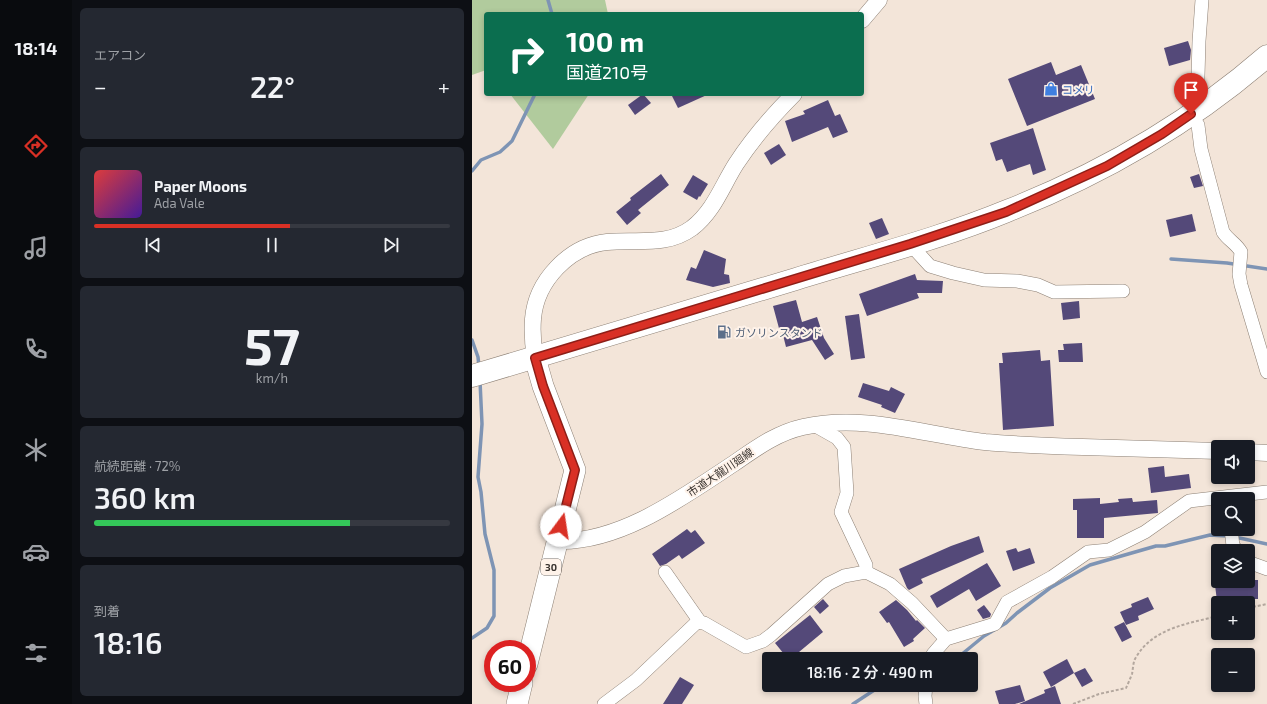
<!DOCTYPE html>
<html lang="ja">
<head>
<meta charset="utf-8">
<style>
  body { margin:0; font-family:"Exo 2","Noto Sans JP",sans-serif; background:#242831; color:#f1f3f6; height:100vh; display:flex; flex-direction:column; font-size:15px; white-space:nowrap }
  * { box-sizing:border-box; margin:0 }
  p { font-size:13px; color:#9ea1a6 }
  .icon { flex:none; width:22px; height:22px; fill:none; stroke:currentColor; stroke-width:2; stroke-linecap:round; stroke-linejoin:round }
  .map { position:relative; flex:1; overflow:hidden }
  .details { display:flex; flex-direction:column; gap:8px; padding:8px; background:#0d0f14; width:400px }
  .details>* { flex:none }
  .guide { position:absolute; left:12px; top:12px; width:380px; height:84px; border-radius:4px; box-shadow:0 2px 6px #0003; background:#0b6e4f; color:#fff; overflow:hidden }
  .fabs { position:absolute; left:739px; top:440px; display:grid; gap:8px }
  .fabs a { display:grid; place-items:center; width:44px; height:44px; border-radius:4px; background:#171b24; box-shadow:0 2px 6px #0003; font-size:20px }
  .speed { position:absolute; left:12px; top:640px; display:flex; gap:8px; font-size:20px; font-weight:700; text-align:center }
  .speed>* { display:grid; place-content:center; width:52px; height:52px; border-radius:50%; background:#171b24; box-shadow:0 2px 6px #0003; line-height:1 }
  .speed .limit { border:6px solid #d22; background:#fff; color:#111 }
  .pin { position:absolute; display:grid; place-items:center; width:34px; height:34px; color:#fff; margin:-41px -17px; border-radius:50% 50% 50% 0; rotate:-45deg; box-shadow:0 0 4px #0007 }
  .pin .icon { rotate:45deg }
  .me { position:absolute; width:44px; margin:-22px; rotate:14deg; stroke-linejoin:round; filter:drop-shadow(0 0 3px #0008) }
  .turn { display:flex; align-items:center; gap:14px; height:84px; padding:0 16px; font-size:18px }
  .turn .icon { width:52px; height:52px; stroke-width:2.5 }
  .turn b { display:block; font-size:28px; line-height:34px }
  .big { font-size:30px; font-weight:600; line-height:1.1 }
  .details .widget { flex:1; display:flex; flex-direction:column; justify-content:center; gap:6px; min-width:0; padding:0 14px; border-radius:6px; background:#242831 }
  .details .dial { align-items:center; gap:0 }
  .dial b { font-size:52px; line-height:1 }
  .song { display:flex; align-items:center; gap:12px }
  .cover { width:48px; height:48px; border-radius:6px; background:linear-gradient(135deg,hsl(0 70% 55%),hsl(260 70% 35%)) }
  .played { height:4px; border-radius:2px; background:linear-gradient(90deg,#d93025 55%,#363941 55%) }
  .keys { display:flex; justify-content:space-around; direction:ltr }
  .heat { display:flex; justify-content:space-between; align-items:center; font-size:22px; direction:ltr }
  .charge { height:6px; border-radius:3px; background:linear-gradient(90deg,#34c759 72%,#363941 0) }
  .trip { position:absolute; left:290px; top:652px; width:216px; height:40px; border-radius:4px; background:#171b24; box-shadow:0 2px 6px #0003; font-weight:600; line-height:40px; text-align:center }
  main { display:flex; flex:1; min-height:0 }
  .menu { display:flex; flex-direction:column; width:72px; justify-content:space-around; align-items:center; background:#090b0e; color:#9ea1a6 }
  .menu .icon { width:28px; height:28px }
  .menu .current { color:#d93025 }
  .menu b { font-size:18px; color:#f1f3f6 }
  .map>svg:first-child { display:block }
</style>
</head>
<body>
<main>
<nav class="menu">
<b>18:14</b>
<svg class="icon current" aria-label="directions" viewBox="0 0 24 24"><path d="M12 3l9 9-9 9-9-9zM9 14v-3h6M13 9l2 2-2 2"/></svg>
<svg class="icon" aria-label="music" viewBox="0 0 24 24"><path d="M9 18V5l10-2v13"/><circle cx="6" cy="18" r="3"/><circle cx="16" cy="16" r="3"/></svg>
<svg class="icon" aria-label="phone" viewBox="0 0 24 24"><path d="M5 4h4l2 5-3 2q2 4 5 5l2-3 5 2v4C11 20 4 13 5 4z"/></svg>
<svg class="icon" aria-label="climate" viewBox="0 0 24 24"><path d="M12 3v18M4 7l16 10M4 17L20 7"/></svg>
<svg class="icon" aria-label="car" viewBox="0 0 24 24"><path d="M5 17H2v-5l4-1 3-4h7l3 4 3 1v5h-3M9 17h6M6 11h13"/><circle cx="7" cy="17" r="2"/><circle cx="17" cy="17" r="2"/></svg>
<svg class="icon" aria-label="filters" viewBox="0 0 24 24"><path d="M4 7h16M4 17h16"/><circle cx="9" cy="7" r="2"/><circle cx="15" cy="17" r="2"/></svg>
</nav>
<section class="details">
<div class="widget"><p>エアコン</p>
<div class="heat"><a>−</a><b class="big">22°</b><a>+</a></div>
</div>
<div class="widget">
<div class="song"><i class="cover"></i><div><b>Paper Moons</b><p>Ada Vale</p></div></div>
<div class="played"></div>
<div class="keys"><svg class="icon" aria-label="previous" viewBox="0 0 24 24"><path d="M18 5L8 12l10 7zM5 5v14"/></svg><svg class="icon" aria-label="pause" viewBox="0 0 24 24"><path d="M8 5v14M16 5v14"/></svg><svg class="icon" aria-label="next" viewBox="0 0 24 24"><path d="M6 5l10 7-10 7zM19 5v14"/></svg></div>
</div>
<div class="widget dial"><b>57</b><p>km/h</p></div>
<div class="widget"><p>航続距離 · 72%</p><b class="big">360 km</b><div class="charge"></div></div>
<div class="widget"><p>到着</p><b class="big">18:16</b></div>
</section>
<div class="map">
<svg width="795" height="704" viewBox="0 0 795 704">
  <rect width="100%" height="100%" fill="#f3e5d9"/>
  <g fill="#b1cb9d">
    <polygon points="0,0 133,0 136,14 14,14 14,70 0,75"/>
    <polygon points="38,94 117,94 81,149"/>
  </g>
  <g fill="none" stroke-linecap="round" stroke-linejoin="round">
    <g stroke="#7e94b4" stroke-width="3.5">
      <polyline points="76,0 80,14"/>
      <polyline points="0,171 9,160 28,152 40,141 63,94"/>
      <polyline points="699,259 755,263 795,269"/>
      <polyline points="0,340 6,357 7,367"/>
      <polyline points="763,537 795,544"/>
      <polyline points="0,638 15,628 22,616 22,570 13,534 9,492 6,477 10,424 8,381"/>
      <polyline points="484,659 512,636 534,623 545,613 578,588 618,565 684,546 693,546 738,535 756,536"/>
      <polyline points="381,704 410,685"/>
    </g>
  </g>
  <g fill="#544979">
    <polygon points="716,41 719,50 718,60 697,66 692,48"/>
    <polygon points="579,62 584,75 609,65 623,99 555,126 536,79"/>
    <polygon points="171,94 179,103 163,115 156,105"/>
    <polygon points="199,94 237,94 206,108"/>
    <polygon points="356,100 363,116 368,114 376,132 361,138 356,127 320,142 313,121 333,114 331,111"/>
    <polygon points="561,128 574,170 561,175 558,164 535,172 530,159 524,161 518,143"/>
    <polygon points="307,144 314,155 299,165 292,153"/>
    <polygon points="189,174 197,185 166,210 169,213 155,225 144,212 159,200 158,198"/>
    <polygon points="727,174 731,186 722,188 718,177"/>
    <polygon points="221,175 236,184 228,197 227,196 225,200 211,192"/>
    <polygon points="720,214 724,231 698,237 694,220"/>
    <polygon points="410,218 417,234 404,239 397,223"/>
    <polygon points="232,250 254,259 252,274 257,275 258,283 241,287 214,280 219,267 224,269"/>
    <polygon points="443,274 445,280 471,281 470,293 445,293 447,298 395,316 387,294"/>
    <polygon points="324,300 330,322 345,317 352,338 362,354 353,360 340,340 314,347 310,331 308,332 301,306"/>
    <polygon points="607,301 608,318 591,320 589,303"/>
    <polygon points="387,314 393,358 379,360 373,316"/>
    <polygon points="610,343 611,362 587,362 586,350 592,350 591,344"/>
    <polygon points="568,350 569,361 578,360 582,426 531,430 527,363 531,363 530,353"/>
    <polygon points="391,383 417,391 419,387 433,394 423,413 409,407 410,405 386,397"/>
    <polygon points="692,466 693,477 717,474 719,488 679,493 676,468"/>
    <polygon points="628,498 628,504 647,502 646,499 660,498 661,502 685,500 686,513 632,518 632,538 605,538 605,510 601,510 601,499"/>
    <polygon points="215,529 219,533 223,530 233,543 210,559 207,555 194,564 188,566 180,554"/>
    <polygon points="507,536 512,552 449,579 451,583 437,590 435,588 427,569 479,546"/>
    <polygon points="544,548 546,552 558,548 563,563 541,571 534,551"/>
    <polygon points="515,563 529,586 504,601 497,589 465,608 458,596"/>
    <polygon points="776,580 786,580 786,599 754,599 754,600 745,601 743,585"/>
    <polygon points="676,597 682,609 666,616 667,620 654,625 648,612 660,607 659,604"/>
    <polygon points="351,599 357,606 348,614 342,607"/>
    <polygon points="424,600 435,610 444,621 445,620 453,628 441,639 442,641 432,647 417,622 415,623 407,612"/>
    <polygon points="512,605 519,614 518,617 511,619 505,610"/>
    <polygon points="338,615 351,632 327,652 333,659 316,659 303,643"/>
    <polygon points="652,622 660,637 650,642 642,627"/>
    <polygon points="595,659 602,673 579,687 571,672"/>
    <polygon points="613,668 621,681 610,687 602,673"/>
    <polygon points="208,677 222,685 210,704 191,704"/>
    <polygon points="548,685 553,701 543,704 527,704 523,691"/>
    <polygon points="583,686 589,704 547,704 573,693 572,690"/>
  </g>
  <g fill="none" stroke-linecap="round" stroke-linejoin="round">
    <g stroke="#8d8075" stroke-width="14">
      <g id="minor">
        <polyline points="725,110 727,41 730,0"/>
        <path d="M 719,114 L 726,125 L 729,149 L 751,232 C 756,240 765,244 769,252 L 767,274 L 769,285 L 795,372"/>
        <polyline points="438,244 458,266 481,273 512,280 545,281 566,285 582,292 651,291"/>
        <polyline points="342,425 365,438 372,447 375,493 369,512 394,565 394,572"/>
        <polyline points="759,529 761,546 766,551"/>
        <polyline points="776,562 795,569"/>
        <polyline points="193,572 228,622"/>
        <polyline points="460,659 461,654 474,639 523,624 535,602 580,577 616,552 637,550 673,532 717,501 795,492"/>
        <polyline points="454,685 453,696 454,704"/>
        <polyline points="132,704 164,680 223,624 228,622 232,623 274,647 291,641 299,635 356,584 372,576 394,572 418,584 440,603 474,639"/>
      </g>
    </g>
    <g stroke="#8d8075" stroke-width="17">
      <g id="tertiary">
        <polyline points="390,20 407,0"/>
        <path d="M 63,358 C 61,345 60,332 61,319 C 64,281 97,246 135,242 C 165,239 194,247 220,228 C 242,211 250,186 264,164 C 281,138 300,116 322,94"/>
        <polyline points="776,452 795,453"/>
        <path d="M 86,541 C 148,543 211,497 261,464 C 283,449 304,433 331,427 C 392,413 453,435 513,442 C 546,445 578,446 611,447 C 656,448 701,450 746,451"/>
      </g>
    </g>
    <g stroke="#8d8075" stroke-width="22">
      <g id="primary">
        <polyline points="55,664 103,470 71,386 63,358"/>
        <polyline points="45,704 50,683"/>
      </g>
    </g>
    <g stroke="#8d8075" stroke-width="23">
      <path id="trunk" d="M 0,376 C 108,344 216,312 324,279 C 395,257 467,239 535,211 C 629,174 718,123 795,56"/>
    </g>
    <g stroke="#b3a79e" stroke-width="2" stroke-dasharray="3 2" stroke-linecap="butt">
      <polyline points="776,608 795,604"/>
      <path d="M 601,704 L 627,694 L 654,688 C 656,684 658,679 660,674 C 661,669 661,663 663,659 C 680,628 715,624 746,616"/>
    </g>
    <use href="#minor" stroke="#fff" stroke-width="13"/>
    <use href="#tertiary" stroke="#fff" stroke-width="16"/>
    <use href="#primary" stroke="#fff" stroke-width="21"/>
    <use href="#trunk" stroke="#fff" stroke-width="22"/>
  </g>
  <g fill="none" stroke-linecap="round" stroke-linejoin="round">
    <g stroke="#8d1f18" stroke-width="10">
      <polyline id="route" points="89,526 103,470 71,386 63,358 438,244 534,212 635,166 690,134 719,114"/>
    </g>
    <use href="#route" stroke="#d93025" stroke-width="7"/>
  </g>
  <defs>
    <g id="shop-bare" transform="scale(1.08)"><path d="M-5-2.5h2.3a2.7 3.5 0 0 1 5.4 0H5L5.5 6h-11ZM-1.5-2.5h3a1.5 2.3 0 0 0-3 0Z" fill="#3f7fe0" stroke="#fef2e9" stroke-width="2.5" paint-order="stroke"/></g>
    <g id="fuel-bare" transform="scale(1.08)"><path d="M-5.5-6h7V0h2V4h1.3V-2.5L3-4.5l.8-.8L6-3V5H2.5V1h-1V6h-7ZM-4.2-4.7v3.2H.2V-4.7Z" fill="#5c6f8a" stroke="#fef2e9" stroke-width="2.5" paint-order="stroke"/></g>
  </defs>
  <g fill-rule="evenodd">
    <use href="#shop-bare" x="579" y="89"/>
    <use href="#fuel-bare" x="252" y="332"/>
  </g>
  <g text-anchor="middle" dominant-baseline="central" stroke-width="4" stroke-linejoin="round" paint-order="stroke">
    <rect fill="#fef2e9" stroke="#746c67" stroke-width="1" x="69" y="559" width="20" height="16" rx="3"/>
    <g font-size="10" font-weight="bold" fill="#39332f">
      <text x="79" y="567">30</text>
    </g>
    <g font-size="11" fill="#366cbe" stroke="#fef2e9" text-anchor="start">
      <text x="590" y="89">コメリ</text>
    </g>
    <g font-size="11" fill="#4e5e75" stroke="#fef2e9" text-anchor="start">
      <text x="263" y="332">ガソリンスタンド</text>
    </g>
    <g font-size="11" fill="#39332f" stroke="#fef2e9">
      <text transform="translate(248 472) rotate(-34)">市道大龍川廻線</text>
    </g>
  </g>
</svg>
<div class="fabs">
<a><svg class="icon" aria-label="sound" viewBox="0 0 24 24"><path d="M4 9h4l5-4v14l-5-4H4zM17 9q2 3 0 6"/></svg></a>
<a><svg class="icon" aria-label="search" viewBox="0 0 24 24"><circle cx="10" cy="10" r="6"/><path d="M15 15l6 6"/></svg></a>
<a><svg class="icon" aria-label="layers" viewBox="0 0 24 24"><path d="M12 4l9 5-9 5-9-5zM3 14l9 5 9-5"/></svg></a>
<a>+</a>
<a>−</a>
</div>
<div class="speed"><div class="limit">60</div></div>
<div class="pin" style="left:719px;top:114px;background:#d93025"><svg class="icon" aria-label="arrive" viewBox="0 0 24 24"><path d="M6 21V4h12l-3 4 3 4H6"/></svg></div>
<svg class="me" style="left:89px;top:526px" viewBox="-20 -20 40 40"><circle r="19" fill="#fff"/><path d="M0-13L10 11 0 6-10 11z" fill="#d93025"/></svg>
<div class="trip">18:16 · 2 分 · 490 m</div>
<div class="guide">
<div class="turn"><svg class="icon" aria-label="right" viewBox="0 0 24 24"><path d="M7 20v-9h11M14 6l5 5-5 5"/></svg><div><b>100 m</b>国道210号</div></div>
</div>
</div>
</main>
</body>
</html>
